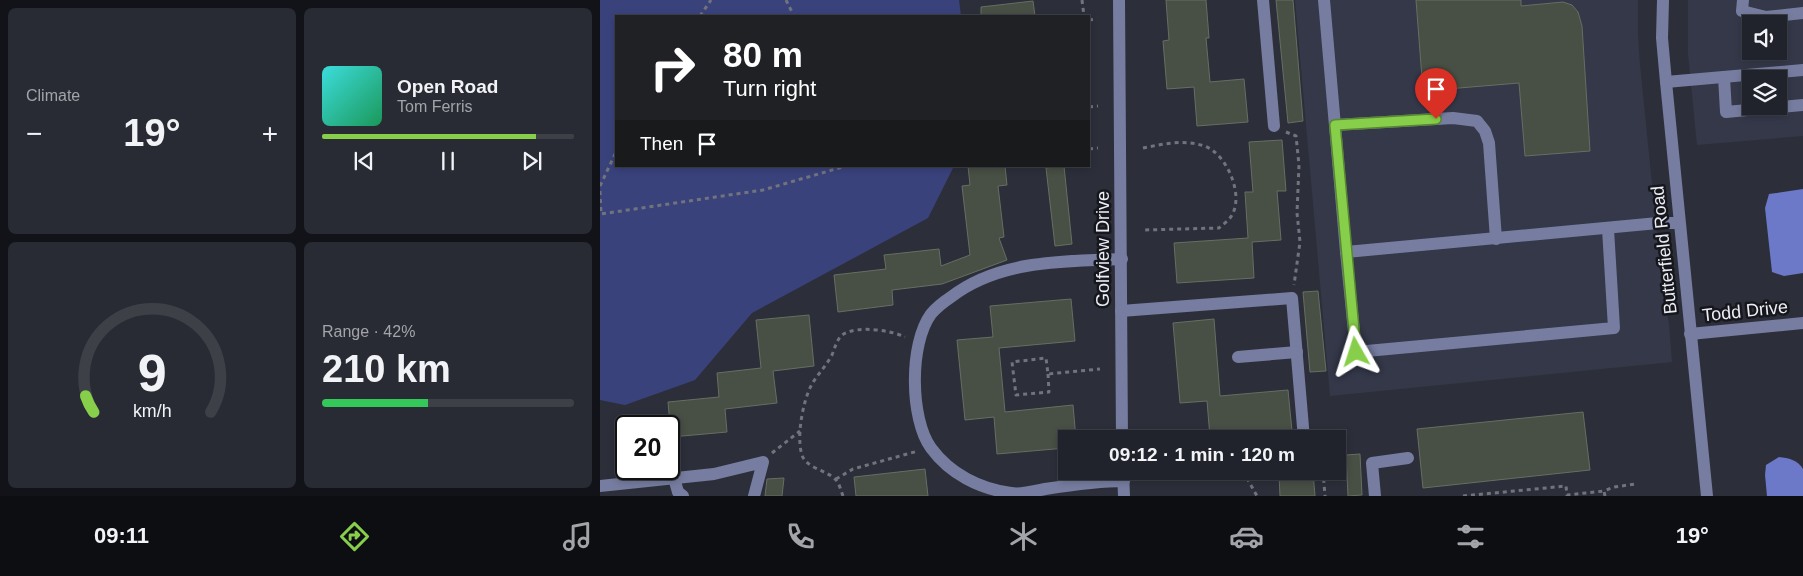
<!DOCTYPE html>
<html lang="en">
<head>
<meta charset="utf-8">
<style>
  body { margin:0; font-family:Arial,sans-serif; background:#292b34; color:#f1f3f6; height:100vh; display:flex; flex-direction:column; font-size:19px; white-space:nowrap }
  * { box-sizing:border-box; margin:0 }
  p { font-size:16px; color:#a2a4a9 }
  .icon { flex:none; width:28px; height:28px; fill:none; stroke:currentColor; stroke-width:2; stroke-linecap:round; stroke-linejoin:round }
  .map { position:relative; flex:1; overflow:hidden }
  .details { display:flex; flex-direction:column; gap:8px; padding:8px; background:#121318; width:600px }
  .details>* { flex:none }
  .guide { position:absolute; left:15px; top:15px; width:475px; height:152px; border-radius:0px; box-shadow:0 2px 8px #0003,0 0 0 1px #3e4048; background:#202124; color:#fff; overflow:hidden }
  .buttons { position:absolute; left:1142px; top:15px; display:grid; gap:10px }
  .buttons a { display:grid; place-items:center; width:45px; height:45px; border-radius:0px; background:#21232c; box-shadow:0 2px 8px #0003,0 0 0 1px #3e4048; font-size:25px }
  .speed { position:absolute; left:15px; top:415px; display:flex; gap:10px; font-size:25px; font-weight:700; text-align:center }
  .speed>* { display:grid; place-content:center; width:65px; height:65px; border-radius:50%; background:#21232c; box-shadow:0 2px 8px #0003,0 0 0 1px #3e4048; line-height:1 }
  .speed .limit { border:2px solid #111; border-radius:8px; background:#fff; color:#111 }
  .pin { position:absolute; display:grid; place-items:center; width:42px; height:42px; color:#fff; margin:-51px -21px; border-radius:50% 50% 50% 0; rotate:-45deg; box-shadow:0 0 5px #0007 }
  .pin .icon { rotate:45deg }
  .me { position:absolute; width:55px; margin:-28px; rotate:354deg; stroke-linejoin:round; filter:drop-shadow(0 0 4px #0008) }
  .turn { display:flex; align-items:center; gap:18px; height:105px; padding:0 25px; font-size:22px }
  .turn .icon { width:65px; height:65px; stroke-width:2.5 }
  .turn b { display:block; font-size:35px; line-height:42px }
  .then { display:flex; align-items:center; height:48px; padding:0 25px; background:#0003; gap:10px; font-size:19px }
  .big { font-size:38px; font-weight:600; line-height:1.1 }
  .details .widget { flex:1; display:flex; flex-direction:column; justify-content:center; gap:8px; min-width:0; padding:0 18px; border-radius:8px; background:#292b34 }
  .details .dial { align-items:center; gap:0 }
  .dial svg { height:130px; overflow:visible; fill:none; stroke:#3e4048; stroke-width:7; stroke-linecap:round; text-anchor:middle }
  .dial text { fill:#f1f3f6; stroke:none }
  .song { display:flex; align-items:center; gap:15px }
  .cover { width:60px; height:60px; border-radius:8px; background:linear-gradient(135deg,hsl(180 70% 55%),hsl(150 70% 35%)) }
  .played { height:5px; border-radius:2px; background:linear-gradient(90deg,#87cf4a 85%,#3e4048 85%) }
  .keys { display:flex; justify-content:space-around; direction:ltr }
  .heat { display:flex; justify-content:space-between; align-items:center; font-size:28px; direction:ltr }
  .charge { height:8px; border-radius:4px; background:linear-gradient(90deg,#34c759 42%,#3e4048 0) }
  .details .tiles { flex:1; display:grid; gap:8px; grid-template-columns:repeat(2,1fr) }
  .trip { position:absolute; left:458px; top:430px; width:288px; height:50px; border-radius:0px; background:#21232c; box-shadow:0 2px 8px #0003,0 0 0 1px #3e4048; font-weight:600; line-height:50px; text-align:center }
  .dock { display:flex; height:80px; justify-content:space-around; align-items:center; background:#0d0e12; color:#a2a4a9 }
  .dock .icon { width:35px; height:35px }
  .dock .on { color:#87cf4a }
  .dock b { font-size:22px; color:#f1f3f6 }
  main { display:flex; flex:1; min-height:0 }
  .map>svg:first-child { display:block }
</style>
</head>
<body>
<main>
<section class="details">
<div class="tiles">
<div class="widget"><p>Climate</p>
<div class="heat"><a>−</a><b class="big">19°</b><a>+</a></div>
</div>
<div class="widget">
<div class="song"><i class="cover"></i><div><b>Open Road</b><p>Tom Ferris</p></div></div>
<div class="played"></div>
<div class="keys"><svg class="icon" aria-label="previous" viewBox="0 0 24 24"><path d="M18 5L8 12l10 7zM5 5v14"/></svg><svg class="icon" aria-label="pause" viewBox="0 0 24 24"><path d="M8 5v14M16 5v14"/></svg><svg class="icon" aria-label="next" viewBox="0 0 24 24"><path d="M6 5l10 7-10 7zM19 5v14"/></svg></div>
</div>
<div class="widget dial"><svg viewBox="0 0 100 80">
<path d="M14 69A42 42 0 1 1 86 69"/>
<path d="M14 69A42 42 0 0 1 9 59" stroke="#87cf4a"/>
<text x="50" y="56" font-size="32" font-weight="700">9</text>
<text x="50" y="72" font-size="11">km/h</text>
</svg></div>
<div class="widget"><p>Range · 42%</p><b class="big">210 km</b><div class="charge"></div></div>
</div>
</section>
<div class="map">
<svg width="1203" height="496" viewBox="0 0 1203 496">
  <rect width="100%" height="100%" fill="#2c2f3a"/>
  <g fill="#343849" fill-rule="evenodd">
    <polygon points="695,0 1038,0 1038,34 1040,65 1063,293 1069,324 1072,362 730,396"/>
    <path d="M 1088,0 L 1203,0 L 1203,136 L 1097,145 L 1088,54 ZM 1151,24 L 1179,24 L 1179,51 L 1151,51 ZM 1151,79 L 1179,79 L 1179,106 L 1151,106 Z"/>
  </g>
  <polygon fill="#3a427c" points="0,0 359,0 361,16 16,16 16,166 354,166 328,218 152,313 95,380 25,405 0,400"/>
  <g fill="#6c79c8">
    <polygon points="1203,189 1203,273 1184,276 1172,272 1165,208 1169,194"/>
    <path d="M 1179,457 C 1188,458 1198,460 1203,469 L 1203,496 L 1167,496 L 1165,475 L 1166,465 Z"/>
  </g>
  <g fill="#484f44" stroke="#676e62">
    <polygon points="566,0 606,0 609,38 606,38 610,82 644,79 648,122 597,126 594,87 567,89 563,41 569,40"/>
    <polygon points="676,0 693,0 703,121 688,123"/>
    <polygon points="816,0 921,0 921,6 963,2 972,5 978,12 982,26 990,151 925,156 919,83 823,91"/>
    <polygon points="433,1 435,16 381,16 381,7"/>
    <polygon points="682,140 686,191 677,191 681,240 652,242 654,278 577,283 574,243 648,238 645,192 653,192 649,142"/>
    <polygon points="368,166 405,166 407,185 398,186 404,237 399,238 407,260 342,284 292,290 293,305 238,312 234,275 286,269 284,255 339,249 341,266 370,255 362,186 370,185"/>
    <polygon points="464,166 472,244 455,246 446,168"/>
    <polygon points="718,291 726,371 710,372 703,292"/>
    <polygon points="471,299 475,341 399,348 405,412 473,405 476,439 466,439 466,448 397,454 394,417 365,420 357,340 393,337 390,306"/>
    <polygon points="209,315 214,366 173,371 177,403 125,409 127,432 71,437 68,402 119,397 117,373 161,368 156,320"/>
    <polygon points="614,319 620,396 688,390 692,431 610,437 607,401 580,403 573,323"/>
    <polygon points="983,412 990,470 823,488 817,429"/>
    <polygon points="760,454 762,495 748,496 746,455"/>
    <polygon points="325,469 328,496 256,496 254,477"/>
    <polygon points="713,472 715,496 680,496 679,475"/>
    <polygon points="184,478 182,496 165,496 167,479"/>
  </g>
  <g fill="none" stroke-linecap="round" stroke-linejoin="round">
    <g stroke="#71737d" stroke-width="3" stroke-dasharray="4 4" stroke-linecap="butt">
      <polyline points="186,0 194,16"/>
      <polyline points="482,0 484,16"/>
      <polyline points="100,16 111,0"/>
      <polyline points="489,20 497,19"/>
      <polyline points="489,107 498,106"/>
      <polyline points="686,132 696,136 699,165 697,213 700,242 694,285"/>
      <path d="M 543,148 C 563,144 584,139 604,146 C 627,153 646,198 630,218 C 627,222 622,225 619,228 L 543,230"/>
      <polyline points="489,149 498,148"/>
      <polyline points="0,186 16,152"/>
      <polyline points="0,191 1,214 163,190 246,166"/>
      <polyline points="448,374 449,392 416,395 412,362 446,358 448,374 500,369"/>
      <polyline points="172,453 200,431"/>
      <polyline points="643,471 657,496"/>
      <polyline points="723,471 725,496"/>
      <polyline points="546,477 558,471"/>
      <polyline points="236,479 253,469 318,451"/>
      <path d="M 243,496 C 241,491 239,482 235,479 C 226,470 206,468 202,455 C 196,437 203,400 212,384 C 218,374 226,366 232,355 C 235,348 236,341 242,335 C 256,325 291,330 305,337"/>
      <polyline points="863,496 966,486 967,495 1004,491"/>
      <polyline points="1005,496 1004,491 1014,487 1036,484"/>
    </g>
    <g stroke="#767da0" stroke-width="12">
      <polyline points="519,0 522,439"/>
      <polyline points="663,0 674,126"/>
      <polyline points="724,0 746,252 1058,223 1079,223"/>
      <polyline points="1063,0 1062,38 1066,82 1107,496"/>
      <polyline points="1143,0 1142,11 1166,17 1203,13"/>
      <polyline points="1124,77 1126,112 1203,105"/>
      <polyline points="1066,82 1203,70"/>
      <polyline points="735,125 853,118 877,121 885,131 889,143 896,239"/>
      <polyline points="746,252 756,352 1014,328 1008,229"/>
      <path d="M 522,259 C 464,261 399,260 351,297 C 345,301 336,308 331,314 C 309,344 310,419 331,448 C 350,474 380,489 411,493 C 421,495 435,491 445,489 C 471,485 497,481 524,481"/>
      <polyline points="521,311 692,298 704,439"/>
      <polyline points="1090,334 1203,323"/>
      <polyline points="638,357 697,352"/>
      <polyline points="523,471 524,496"/>
      <polyline points="74,478 78,492 83,496"/>
      <polyline points="0,486 114,474 163,462 154,496"/>
      <polyline points="775,496 772,463 808,458"/>
    </g>
  </g>
  <g fill="none" stroke-linecap="round" stroke-linejoin="round">
    <g stroke="#588730" stroke-width="12">
      <polyline id="route" points="756,352 735,125 836,119"/>
    </g>
    <use href="#route" stroke="#87cf4a" stroke-width="9"/>
  </g>
  <g text-anchor="middle" dominant-baseline="central" stroke-width="5" stroke-linejoin="round" paint-order="stroke">
    <g font-size="18" fill="#ebedf5" stroke="#16171c">
      <text transform="translate(503 249) rotate(-90)">Golfview Drive</text>
      <text transform="translate(1064 250) rotate(-96)">Butterfield Road</text>
      <text transform="translate(1145 311) rotate(-6)">Todd Drive</text>
    </g>
  </g>
</svg>
<div class="buttons">
<a><svg class="icon" aria-label="sound" viewBox="0 0 24 24"><path d="M4 9h4l5-4v14l-5-4H4zM17 9q2 3 0 6"/></svg></a>
<a><svg class="icon" aria-label="layers" viewBox="0 0 24 24"><path d="M12 4l9 5-9 5-9-5zM3 14l9 5 9-5"/></svg></a>
</div>
<div class="speed"><div class="limit">20</div></div>
<div class="pin" style="left:836px;top:119px;background:#d93025"><svg class="icon" aria-label="arrive" viewBox="0 0 24 24"><path d="M6 21V4h12l-3 4 3 4H6"/></svg></div>
<svg class="me" style="left:756px;top:352px" viewBox="-20 -20 40 40"><path d="M0-17L14 15 0 8-14 15z" fill="#87cf4a" stroke="#fff" stroke-width="4"/></svg>
<div class="trip">09:12 · 1 min · 120 m</div>
<div class="guide">
<div class="turn"><svg class="icon" aria-label="right" viewBox="0 0 24 24"><path d="M7 20v-9h11M14 6l5 5-5 5"/></svg><div><b>80 m</b>Turn right</div></div>
<div class="then">Then<svg class="icon" aria-label="arrive" viewBox="0 0 24 24"><path d="M6 21V4h12l-3 4 3 4H6"/></svg></div>
</div>
</div>
</main>
<nav class="dock">
<b>09:11</b>
<svg class="icon on" aria-label="directions" viewBox="0 0 24 24"><path d="M12 3l9 9-9 9-9-9zM9 14v-3h6M13 9l2 2-2 2"/></svg>
<svg class="icon" aria-label="music" viewBox="0 0 24 24"><path d="M9 18V5l10-2v13"/><circle cx="6" cy="18" r="3"/><circle cx="16" cy="16" r="3"/></svg>
<svg class="icon" aria-label="phone" viewBox="0 0 24 24"><path d="M5 4h4l2 5-3 2q2 4 5 5l2-3 5 2v4C11 20 4 13 5 4z"/></svg>
<svg class="icon" aria-label="climate" viewBox="0 0 24 24"><path d="M12 3v18M4 7l16 10M4 17L20 7"/></svg>
<svg class="icon" aria-label="car" viewBox="0 0 24 24"><path d="M5 17H2v-5l4-1 3-4h7l3 4 3 1v5h-3M9 17h6M6 11h13"/><circle cx="7" cy="17" r="2"/><circle cx="17" cy="17" r="2"/></svg>
<svg class="icon" aria-label="filters" viewBox="0 0 24 24"><path d="M4 7h16M4 17h16"/><circle cx="9" cy="7" r="2"/><circle cx="15" cy="17" r="2"/></svg>
<b>19°</b>
</nav>
</body>
</html>
